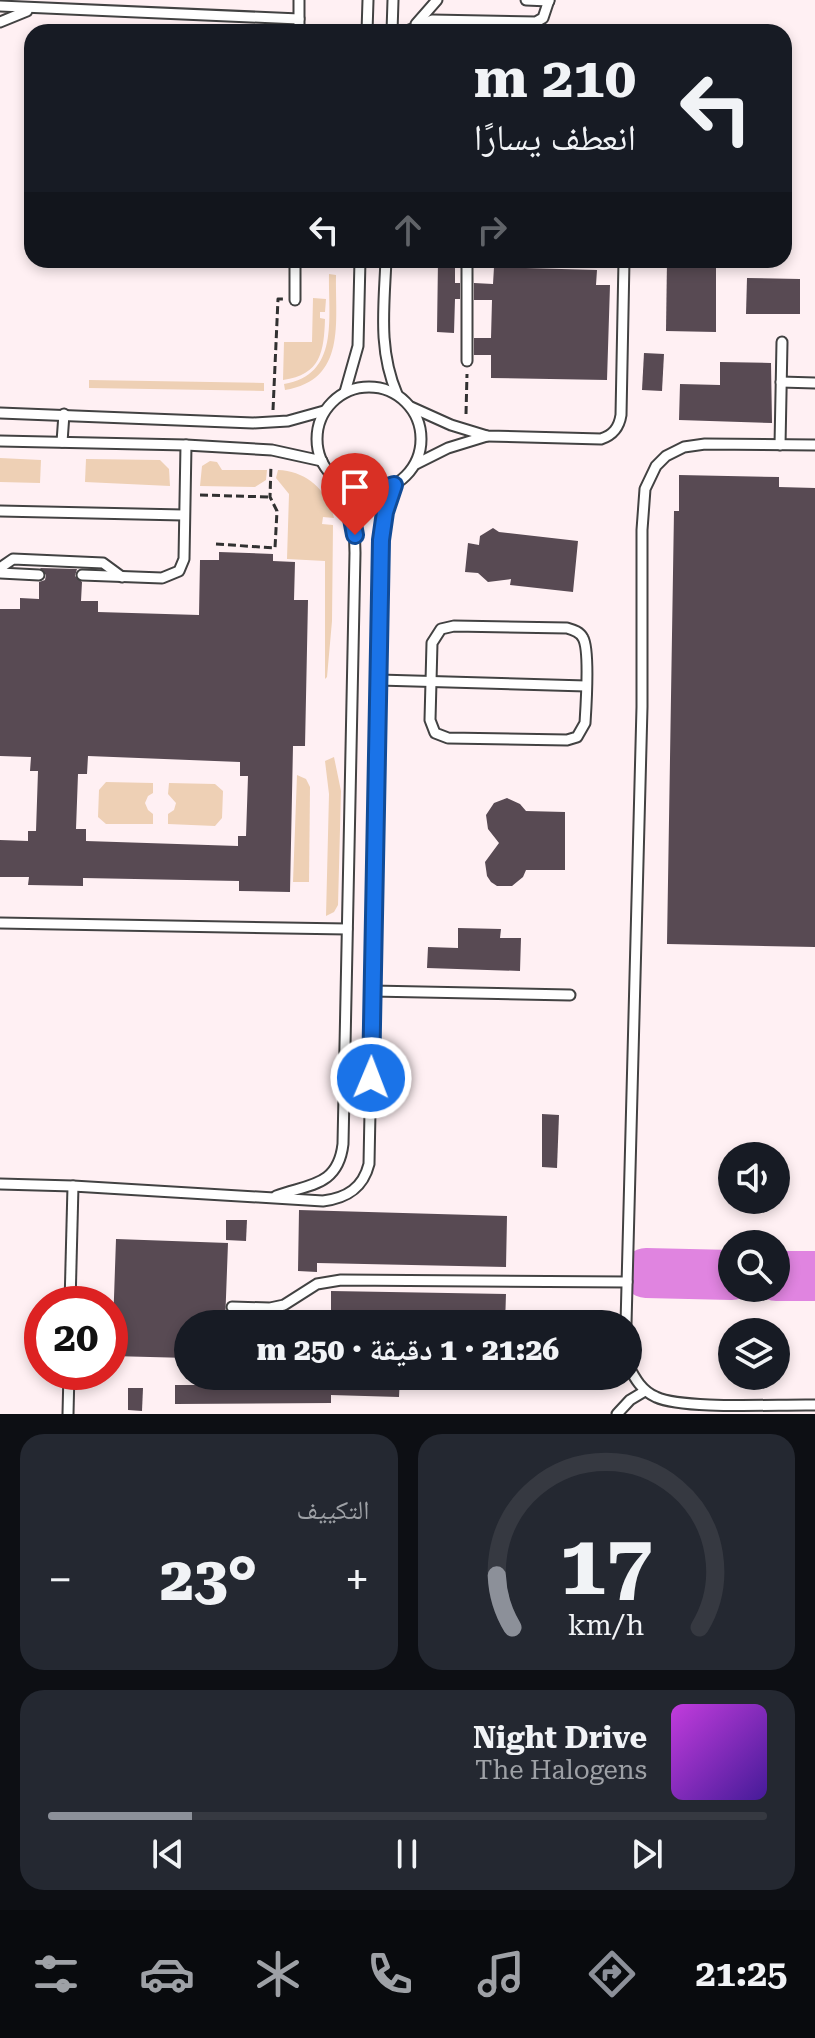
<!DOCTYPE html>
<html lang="ar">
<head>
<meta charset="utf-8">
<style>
  body { margin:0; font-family:"Roboto Serif","Noto Naskh Arabic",serif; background:#242831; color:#f1f3f6; direction:rtl; height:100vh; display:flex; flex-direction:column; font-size:30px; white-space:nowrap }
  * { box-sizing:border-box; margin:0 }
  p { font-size:26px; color:#9ea1a6 }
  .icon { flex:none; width:44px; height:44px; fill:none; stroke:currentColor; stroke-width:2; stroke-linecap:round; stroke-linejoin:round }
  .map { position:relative; height:1414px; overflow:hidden; direction:ltr }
  .panel { display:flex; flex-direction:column; gap:20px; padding:20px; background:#0d0f14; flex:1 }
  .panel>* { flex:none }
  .banner { position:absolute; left:24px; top:24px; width:768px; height:244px; border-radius:24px; box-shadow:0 4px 12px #0003; direction:rtl; background:#171b24; color:#f1f3f6; overflow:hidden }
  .buttons { position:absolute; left:718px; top:1142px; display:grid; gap:16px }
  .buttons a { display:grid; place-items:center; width:72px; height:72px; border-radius:50%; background:#171b24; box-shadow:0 4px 12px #0003; font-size:40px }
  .speed { position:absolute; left:24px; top:1286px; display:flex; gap:16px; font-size:40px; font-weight:700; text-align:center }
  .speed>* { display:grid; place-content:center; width:104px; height:104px; border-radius:50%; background:#171b24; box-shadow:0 4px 12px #0003; line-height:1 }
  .speed .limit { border:12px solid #d22; background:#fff; color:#111 }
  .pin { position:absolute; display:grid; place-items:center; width:68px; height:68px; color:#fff; margin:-82px -34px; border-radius:50% 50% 50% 0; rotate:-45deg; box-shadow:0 0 8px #0007 }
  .pin .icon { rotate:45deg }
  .me { position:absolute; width:88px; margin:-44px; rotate:1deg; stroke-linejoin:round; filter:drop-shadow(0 0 6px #0008) }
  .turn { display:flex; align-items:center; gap:28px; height:168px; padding:0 24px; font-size:36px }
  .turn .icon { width:104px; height:104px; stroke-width:2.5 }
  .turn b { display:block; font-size:56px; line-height:68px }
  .lanes { display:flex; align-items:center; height:76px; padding:0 24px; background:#0003; justify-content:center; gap:40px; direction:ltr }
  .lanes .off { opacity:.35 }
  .big { font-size:60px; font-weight:800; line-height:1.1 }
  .panel .widget { flex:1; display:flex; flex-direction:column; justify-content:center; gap:12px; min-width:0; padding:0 28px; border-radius:24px; background:#242831 }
  .panel .dial { align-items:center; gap:0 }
  .dial svg { height:208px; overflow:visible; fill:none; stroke:#363941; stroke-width:7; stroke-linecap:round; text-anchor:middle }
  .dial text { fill:#f1f3f6; stroke:none }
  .song { display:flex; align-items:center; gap:24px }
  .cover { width:96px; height:96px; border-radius:12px; background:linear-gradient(135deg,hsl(290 70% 55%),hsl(260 70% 35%)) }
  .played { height:8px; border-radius:4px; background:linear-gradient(90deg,#8c9099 20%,#363941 20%) }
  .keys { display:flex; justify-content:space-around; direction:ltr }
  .heat { display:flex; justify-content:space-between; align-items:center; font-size:44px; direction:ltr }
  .panel .tiles { flex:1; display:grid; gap:20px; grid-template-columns:1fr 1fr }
  .widget:last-child { grid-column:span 2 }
  .trip { position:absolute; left:174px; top:1310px; width:468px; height:80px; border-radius:40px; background:#171b24; box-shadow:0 4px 12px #0003; font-weight:800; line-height:80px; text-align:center; direction:rtl }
  .tab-bar { display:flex; height:128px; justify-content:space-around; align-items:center; background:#090b0e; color:#9ea1a6 }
  .tab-bar .icon { width:56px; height:56px }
  .tab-bar .on { color:#8c9099 }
  .tab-bar b { font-size:36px; color:#f1f3f6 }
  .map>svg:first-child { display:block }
</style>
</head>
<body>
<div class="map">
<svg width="815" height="1414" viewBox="0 0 815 1414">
  <rect width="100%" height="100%" fill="#fff0f3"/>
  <g fill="#eed0b5">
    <path d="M 329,274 L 336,275 C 335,322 347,380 285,390 L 284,384 C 340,375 328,318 329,274 Z"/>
    <path d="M 313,298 L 326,299 L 325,312 L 320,312 L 320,318 L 325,319 C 324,351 321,375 283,380 L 284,342 L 312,342 Z"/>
    <polygon points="89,380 264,383 264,391 89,388"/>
    <polygon points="0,458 41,460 40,483 0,482"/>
    <polygon points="86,459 160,460 169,469 170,486 85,482"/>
    <polygon points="210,461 217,462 222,470 267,470 266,480 255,487 200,486 202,466"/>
    <path d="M 278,470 C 306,471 328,490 334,518 L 323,517 L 322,524 L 333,525 L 332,621 L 327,677 L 325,679 L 325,561 L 287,559 L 289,494 L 276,478 Z"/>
    <polygon points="334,757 341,791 338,905 334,912 326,916 329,794 325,761"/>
    <polygon points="297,775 306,779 310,787 309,882 293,882"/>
    <polygon points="106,782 153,783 153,793 148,796 145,803 148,810 153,814 153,824 106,824 98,817 99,790"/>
    <polygon points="169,783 215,784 223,791 222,818 215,826 168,824 168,814 174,810 176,803 168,794"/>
  </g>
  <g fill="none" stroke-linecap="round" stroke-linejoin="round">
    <g stroke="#e084e0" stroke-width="50">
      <polyline points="646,1273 732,1275"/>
      <polyline points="776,1276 815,1276"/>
    </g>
  </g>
  <g fill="#584a53" fill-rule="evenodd">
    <polygon points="438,260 455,260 455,283 460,283 460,299 455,299 454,333 437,332"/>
    <polygon points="667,260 716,260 716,332 666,331"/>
    <polygon points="494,267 597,270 596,285 610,285 607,380 491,378 491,355 474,355 474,338 491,338 492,300 474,300 474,283 493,284"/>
    <polygon points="747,278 800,279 800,314 746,314"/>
    <polygon points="644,353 664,354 662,391 642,390"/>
    <polygon points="720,362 771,363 772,423 679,420 680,384 720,385"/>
    <polygon points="679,475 779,477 779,487 815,488 815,947 667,944 674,511 679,511"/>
    <polygon points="493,528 499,532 578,541 573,592 510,585 511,579 488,582 478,573 465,572 468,543 479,545 480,536"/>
    <path d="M 219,552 L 273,554 L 273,561 L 295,562 L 294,600 L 308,600 L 305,746 L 293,746 L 290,892 L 239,891 L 239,881 L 83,878 L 83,886 L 28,885 L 29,877 L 0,877 L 0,840 L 28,841 L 28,831 L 36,831 L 38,771 L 30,771 L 31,757 L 0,756 L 0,609 L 20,609 L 20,598 L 39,599 L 39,582 L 45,580 L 46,575 L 40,568 L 77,569 L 75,576 L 82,582 L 81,601 L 98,601 L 98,612 L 199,615 L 200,560 L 219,560 ZM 88,756 L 240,762 L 240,776 L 248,776 L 246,836 L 238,836 L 238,846 L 86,841 L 86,829 L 76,829 L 78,774 L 87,774 Z"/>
    <polygon points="507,798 520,804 526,811 565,812 565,870 526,870 523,877 512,886 497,886 491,882 487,876 485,862 499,843 488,829 486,815 494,803"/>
    <polygon points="458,928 501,929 500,938 521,938 520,971 427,968 428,947 458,948"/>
    <polygon points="542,1114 559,1115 557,1168 542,1167"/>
    <polygon points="299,1210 507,1216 506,1267 317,1263 317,1272 298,1271"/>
    <polygon points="226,1220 247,1220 246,1241 226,1240"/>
    <polygon points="116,1239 228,1243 225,1324 188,1324 188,1358 112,1356"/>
    <polygon points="331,1291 506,1294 505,1324 331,1324"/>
    <polygon points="311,1376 400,1376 399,1397 331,1395 331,1403 175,1404 175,1385 266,1385 266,1379 311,1379"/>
    <polygon points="128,1388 143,1388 142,1411 128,1410"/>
  </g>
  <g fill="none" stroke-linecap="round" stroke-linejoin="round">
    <g stroke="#424242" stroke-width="13">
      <g id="service">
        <polyline points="526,0 549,1"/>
        <polyline points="0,6 299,19"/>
        <polyline points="0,22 27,11"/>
        <polyline points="416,24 437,0"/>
        <polyline points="299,32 299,0"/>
        <polyline points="367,32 368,0"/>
        <polyline points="392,32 393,0"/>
        <polyline points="405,32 432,20 536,22 543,18 549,0"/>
        <path d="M 386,260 C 384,307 378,350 397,394"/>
        <polyline points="295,300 295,260"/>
        <polyline points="467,361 467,260"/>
        <polyline points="781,382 815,383"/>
        <circle cx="369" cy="439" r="52"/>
        <polyline points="345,392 358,346 360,260"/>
        <path d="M 411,407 L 451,425 L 487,436 L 601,439 C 613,435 619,428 621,415 L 624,260"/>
        <polyline points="0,413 253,423 288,421 324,411"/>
        <polyline points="0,441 186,445 272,450 322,461"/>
        <polyline points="62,442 64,414"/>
        <polyline points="780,445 782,342"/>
        <polyline points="416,464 448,448 487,436"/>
        <polyline points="0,511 183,515"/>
        <polyline points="0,568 13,559 103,563 122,577"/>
        <polyline points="0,573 39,575"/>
        <polyline points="82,575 162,578 179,571 184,559 186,445"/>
        <path d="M 454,626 L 567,628 C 574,630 580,632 583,638 C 590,650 586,707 585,723 L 577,737 L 567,740 L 448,738 L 435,733 L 430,720 L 432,643 L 441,629 Z"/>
        <polyline points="379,680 586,686"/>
        <polyline points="0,923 347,929"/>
        <polyline points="372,991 570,995"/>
        <path d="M 0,1184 L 73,1186 L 323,1201 C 347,1198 363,1188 369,1164 L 381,540 L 385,512 L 394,485"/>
        <path d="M 276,1196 C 308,1184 338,1187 343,1144 L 355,553 L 354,518 L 346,486"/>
        <polyline points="70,1304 73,1186"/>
        <polyline points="232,1307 270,1308 284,1305 317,1284 341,1280 627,1282"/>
        <polyline points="626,1324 642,707 642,530 645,489 656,466 666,456 684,447 705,444 815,445"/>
        <path d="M 628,1365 C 635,1379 642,1391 656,1397 C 684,1410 780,1404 815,1405"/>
        <polyline points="68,1414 69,1372"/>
        <polyline points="617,1414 630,1400 645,1391"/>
      </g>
    </g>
    <g stroke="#313131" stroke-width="3" stroke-dasharray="8 4" stroke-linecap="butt">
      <polyline points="273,410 278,299 283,299"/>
      <polyline points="466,414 467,374"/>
      <polyline points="200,495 269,497"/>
      <polyline points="216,544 275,548 277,511 270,497 271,465"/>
    </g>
    <use href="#service" stroke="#fff" stroke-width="9"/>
  </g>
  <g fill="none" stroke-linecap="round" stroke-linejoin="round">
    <g stroke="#114b97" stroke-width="20">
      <polyline id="route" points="355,535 346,486 375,491 394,485 385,512 381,540 371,1078"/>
    </g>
    <use href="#route" stroke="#1a73e8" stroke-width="14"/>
  </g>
</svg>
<div class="buttons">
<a><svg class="icon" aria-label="sound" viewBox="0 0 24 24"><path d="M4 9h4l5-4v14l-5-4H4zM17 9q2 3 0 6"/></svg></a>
<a><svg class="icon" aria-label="search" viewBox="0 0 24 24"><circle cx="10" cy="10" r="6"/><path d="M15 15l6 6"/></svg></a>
<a><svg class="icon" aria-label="layers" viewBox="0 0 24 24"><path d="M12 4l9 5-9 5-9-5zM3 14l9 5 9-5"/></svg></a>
</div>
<div class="speed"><div class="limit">20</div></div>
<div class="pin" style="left:355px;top:535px;background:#d93025"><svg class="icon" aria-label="arrive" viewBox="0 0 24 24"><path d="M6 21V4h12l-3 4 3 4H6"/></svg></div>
<svg class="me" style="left:371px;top:1078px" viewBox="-20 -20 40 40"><circle r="17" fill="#1a73e8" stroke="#fff" stroke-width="3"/><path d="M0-11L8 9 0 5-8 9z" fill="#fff"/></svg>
<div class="trip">21:26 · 1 دقيقة · 250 m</div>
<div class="banner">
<div class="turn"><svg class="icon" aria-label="left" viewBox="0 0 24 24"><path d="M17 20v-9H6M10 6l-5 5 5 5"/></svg><div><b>210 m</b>انعطف يسارًا</div></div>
<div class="lanes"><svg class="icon" aria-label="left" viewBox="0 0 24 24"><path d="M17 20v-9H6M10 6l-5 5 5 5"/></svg><svg class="icon off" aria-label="ahead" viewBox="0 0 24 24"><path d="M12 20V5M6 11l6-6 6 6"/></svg><svg class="icon off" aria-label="right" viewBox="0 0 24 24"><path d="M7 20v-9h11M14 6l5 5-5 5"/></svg></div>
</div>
</div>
<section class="panel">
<div class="tiles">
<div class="widget dial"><svg viewBox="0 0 100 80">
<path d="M14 69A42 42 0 1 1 86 69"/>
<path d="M14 69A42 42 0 0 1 8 49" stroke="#8c9099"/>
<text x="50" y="56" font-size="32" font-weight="700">17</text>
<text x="50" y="72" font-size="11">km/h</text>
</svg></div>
<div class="widget"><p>التكييف</p>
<div class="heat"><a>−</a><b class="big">23°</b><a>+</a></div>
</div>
<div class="widget">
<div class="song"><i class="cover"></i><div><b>Night Drive</b><p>The Halogens</p></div></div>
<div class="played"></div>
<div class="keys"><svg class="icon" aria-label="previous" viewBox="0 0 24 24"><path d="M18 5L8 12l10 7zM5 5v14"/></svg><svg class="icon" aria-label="pause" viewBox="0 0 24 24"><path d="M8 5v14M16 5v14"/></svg><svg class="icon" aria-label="next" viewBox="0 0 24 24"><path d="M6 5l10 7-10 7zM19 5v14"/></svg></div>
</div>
</div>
</section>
<nav class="tab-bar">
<b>21:25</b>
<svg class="icon on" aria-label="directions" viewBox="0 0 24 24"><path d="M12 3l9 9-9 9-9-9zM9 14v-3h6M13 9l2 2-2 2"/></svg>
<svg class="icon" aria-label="music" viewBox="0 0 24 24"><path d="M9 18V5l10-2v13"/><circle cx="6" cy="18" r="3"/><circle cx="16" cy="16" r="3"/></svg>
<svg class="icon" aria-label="phone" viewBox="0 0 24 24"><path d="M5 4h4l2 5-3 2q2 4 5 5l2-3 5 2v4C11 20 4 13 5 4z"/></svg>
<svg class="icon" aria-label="climate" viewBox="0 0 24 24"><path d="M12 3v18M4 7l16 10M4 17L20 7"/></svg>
<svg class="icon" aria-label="car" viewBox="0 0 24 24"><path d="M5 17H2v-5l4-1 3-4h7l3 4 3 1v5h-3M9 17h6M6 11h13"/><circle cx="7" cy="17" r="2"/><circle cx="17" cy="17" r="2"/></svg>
<svg class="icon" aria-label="filters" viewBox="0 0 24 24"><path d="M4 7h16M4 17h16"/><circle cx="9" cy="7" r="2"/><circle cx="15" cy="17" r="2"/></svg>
</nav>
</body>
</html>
